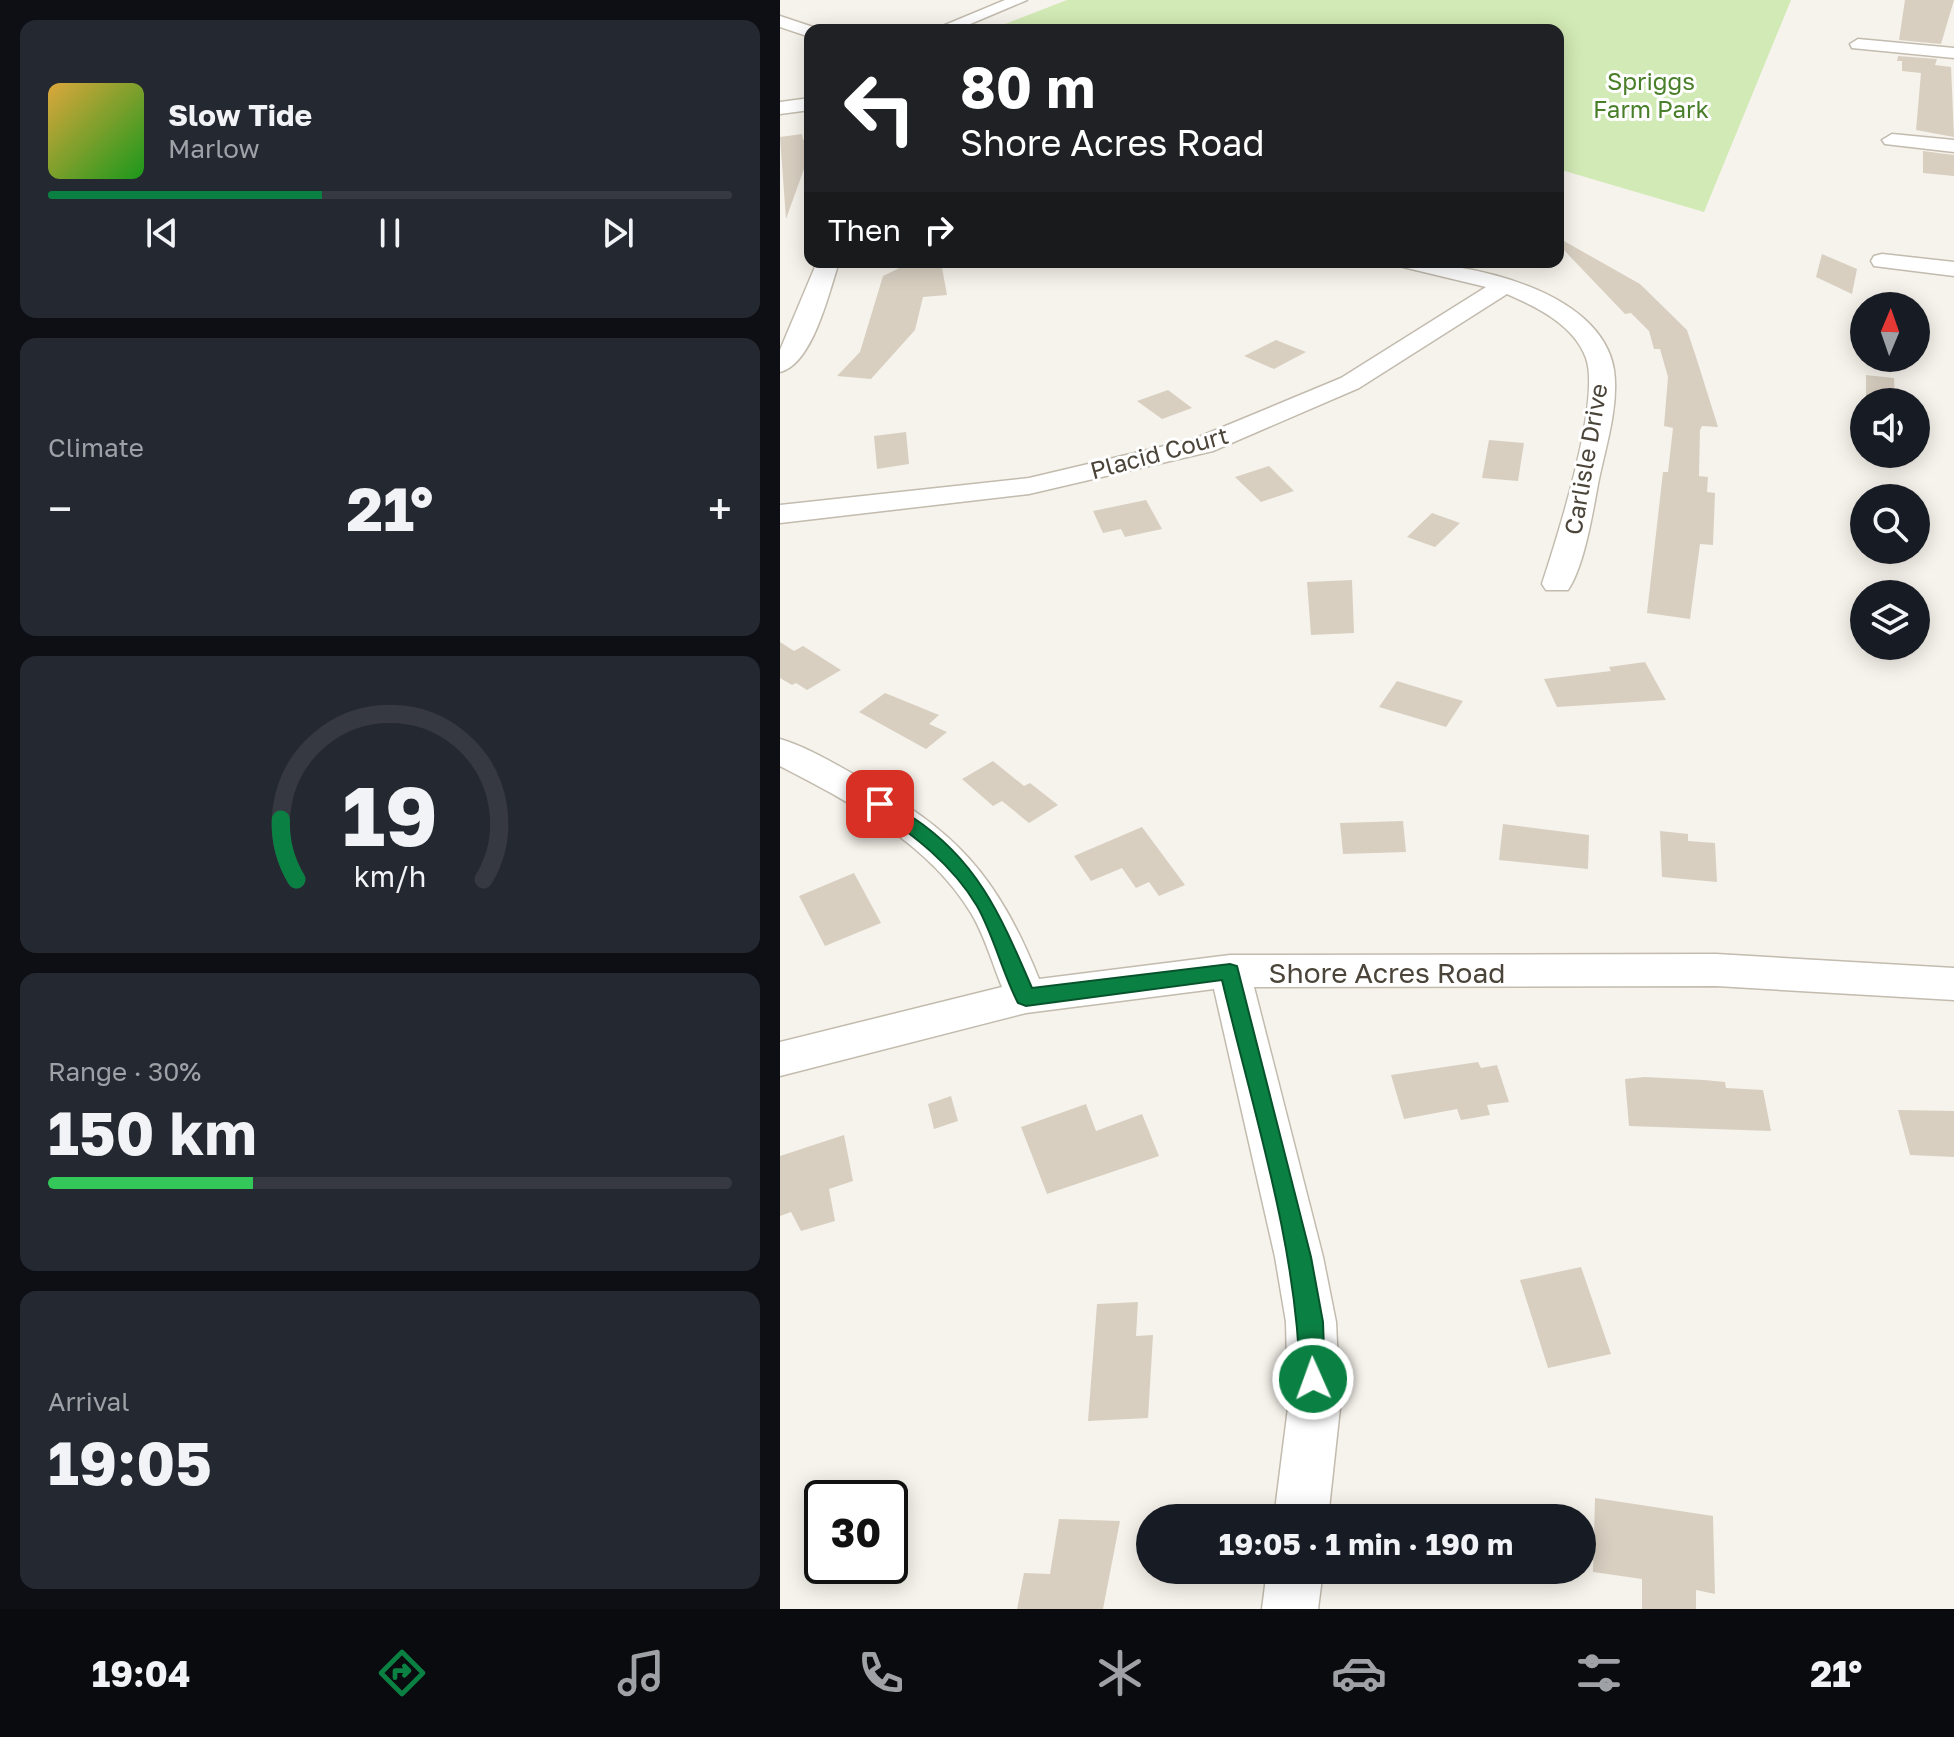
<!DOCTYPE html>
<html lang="en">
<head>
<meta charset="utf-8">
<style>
  body { margin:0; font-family:"Golos Text",sans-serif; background:#242831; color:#f1f3f6; height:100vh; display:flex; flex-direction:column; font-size:30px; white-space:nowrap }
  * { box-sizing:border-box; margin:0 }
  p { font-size:26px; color:#9ea1a6 }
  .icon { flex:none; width:44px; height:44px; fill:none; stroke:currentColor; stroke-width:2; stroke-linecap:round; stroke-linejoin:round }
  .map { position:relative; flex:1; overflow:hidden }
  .sheet { display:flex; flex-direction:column; gap:20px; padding:20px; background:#0d0f14; width:780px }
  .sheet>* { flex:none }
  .top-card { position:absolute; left:24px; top:24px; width:760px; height:244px; border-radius:16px; box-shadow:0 4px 20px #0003; background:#202124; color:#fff; overflow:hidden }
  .needle { width:52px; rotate:2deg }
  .controls { position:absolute; left:1070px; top:292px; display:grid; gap:16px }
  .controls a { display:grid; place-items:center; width:80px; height:80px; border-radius:50%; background:#171b24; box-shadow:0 4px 20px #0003; font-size:40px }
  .speed { position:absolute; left:24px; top:1480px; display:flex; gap:16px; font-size:40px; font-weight:700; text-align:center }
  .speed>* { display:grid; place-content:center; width:104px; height:104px; border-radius:50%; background:#171b24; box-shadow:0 4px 20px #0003; line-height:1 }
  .speed .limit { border:4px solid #111; border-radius:12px; background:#fff; color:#111 }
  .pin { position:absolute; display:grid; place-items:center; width:68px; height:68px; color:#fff; margin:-34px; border-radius:16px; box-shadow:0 4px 12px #0006 }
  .me { position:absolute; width:88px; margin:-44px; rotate:358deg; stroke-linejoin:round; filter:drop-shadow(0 0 6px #0008) }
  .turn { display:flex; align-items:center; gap:28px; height:168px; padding:0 24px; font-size:36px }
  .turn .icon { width:104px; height:104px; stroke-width:2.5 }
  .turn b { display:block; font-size:56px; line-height:68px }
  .then { display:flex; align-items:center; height:76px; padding:0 24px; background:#0003; gap:16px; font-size:30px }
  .big { font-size:60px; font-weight:700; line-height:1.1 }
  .sheet .card { flex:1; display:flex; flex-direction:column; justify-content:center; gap:12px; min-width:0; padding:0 28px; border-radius:16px; background:#242831 }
  .sheet .dial { align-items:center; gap:0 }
  .dial svg { height:208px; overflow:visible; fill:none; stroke:#363941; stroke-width:7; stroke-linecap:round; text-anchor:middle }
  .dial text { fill:#f1f3f6; stroke:none }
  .song { display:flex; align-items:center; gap:24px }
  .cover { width:96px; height:96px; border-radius:12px; background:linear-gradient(135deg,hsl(40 70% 55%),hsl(120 70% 35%)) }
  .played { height:8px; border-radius:4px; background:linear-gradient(90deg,#0b8043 40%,#363941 40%) }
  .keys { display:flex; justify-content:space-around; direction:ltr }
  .heat { display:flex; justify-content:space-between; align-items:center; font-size:44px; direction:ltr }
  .charge { height:12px; border-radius:6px; background:linear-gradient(90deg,#34c759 30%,#363941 0) }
  .trip { position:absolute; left:356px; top:1504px; width:460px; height:80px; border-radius:40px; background:#171b24; box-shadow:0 4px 20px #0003; font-weight:700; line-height:80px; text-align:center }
  .menu { display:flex; height:128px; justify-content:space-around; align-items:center; background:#090b0e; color:#9ea1a6 }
  .menu .icon { width:56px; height:56px }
  .menu .selected { color:#0b8043 }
  .menu b { font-size:36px; color:#f1f3f6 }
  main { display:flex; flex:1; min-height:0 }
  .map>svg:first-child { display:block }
</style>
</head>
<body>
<main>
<section class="sheet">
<div class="card">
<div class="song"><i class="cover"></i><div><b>Slow Tide</b><p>Marlow</p></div></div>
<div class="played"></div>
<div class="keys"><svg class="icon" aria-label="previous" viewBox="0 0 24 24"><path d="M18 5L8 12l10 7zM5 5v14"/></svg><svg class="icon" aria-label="pause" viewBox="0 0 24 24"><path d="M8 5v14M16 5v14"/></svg><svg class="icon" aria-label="next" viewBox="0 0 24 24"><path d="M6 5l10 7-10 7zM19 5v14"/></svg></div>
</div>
<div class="card"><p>Climate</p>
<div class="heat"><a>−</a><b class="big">21°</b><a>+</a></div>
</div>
<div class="card dial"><svg viewBox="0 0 100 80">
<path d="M14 69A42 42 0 1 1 86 69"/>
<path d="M14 69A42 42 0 0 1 8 46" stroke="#0b8043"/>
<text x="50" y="56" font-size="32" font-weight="700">19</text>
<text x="50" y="72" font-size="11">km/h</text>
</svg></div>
<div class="card"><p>Range · 30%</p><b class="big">150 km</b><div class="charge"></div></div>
<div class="card"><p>Arrival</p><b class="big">19:05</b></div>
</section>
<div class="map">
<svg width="1174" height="1609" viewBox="0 0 1174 1609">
  <rect width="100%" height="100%" fill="#f6f3ec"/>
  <polygon fill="#d2eab5" points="287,0 1011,0 924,212 778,169 778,30 210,30"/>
  <g fill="#d8cfc1">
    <polygon points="1125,0 1174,0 1161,44 1119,40"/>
    <polygon points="1118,56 1157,59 1155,65 1171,67 1174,137 1136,130 1141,73 1122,71 1122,61 1117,61"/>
    <polygon points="22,134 23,140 27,139 29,155 6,219 0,137"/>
    <polygon points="1143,151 1174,155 1174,176 1143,173"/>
    <polygon points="784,241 860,284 907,330 917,360 938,427 922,426 920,430 919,476 928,477 927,492 935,493 933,545 920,544 910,619 867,613 883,472 888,472 893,428 884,426 888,377 880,349 874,349 869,331 851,313 845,314 780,246"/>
    <polygon points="1042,254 1077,269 1072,294 1036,277"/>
    <polygon points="132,262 161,262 167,295 143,297 135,330 91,379 57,376 80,352 103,276"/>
    <polygon points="496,340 526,352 494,369 464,356"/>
    <polygon points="1086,375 1114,378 1115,402 1086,402"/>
    <polygon points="388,390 412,408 382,419 357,401"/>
    <polygon points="126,432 129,464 97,469 94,436"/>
    <polygon points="709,440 744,443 738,481 702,478"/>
    <polygon points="489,466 514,491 481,502 455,477"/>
    <polygon points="366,500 382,529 345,537 341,529 323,533 313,511"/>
    <polygon points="652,513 680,523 655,547 627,537"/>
    <polygon points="572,580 574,633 531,635 527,582"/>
    <polygon points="0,642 14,651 23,646 61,670 27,690 16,683 12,685 0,678"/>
    <polygon points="865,662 886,700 777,707 764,679 831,671 829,667"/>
    <polygon points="617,681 643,689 683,701 666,727 599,707"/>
    <polygon points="105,693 159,715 149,724 167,732 146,749 79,712"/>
    <polygon points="213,761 244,786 250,783 278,805 249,823 222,801 213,806 182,779"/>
    <polygon points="623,821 626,852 563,854 560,823"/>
    <polygon points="723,824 809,835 808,869 719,860"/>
    <polygon points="362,827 405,885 379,896 369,882 356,888 342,868 311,881 294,856"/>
    <polygon points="880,831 908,834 908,841 935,843 937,882 882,877"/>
    <polygon points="74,873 101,923 45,946 19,896"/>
    <polygon points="698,1062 701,1068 717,1065 729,1102 707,1105 710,1115 681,1120 677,1109 624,1119 611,1075"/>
    <polygon points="864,1077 924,1080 945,1082 946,1088 983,1090 991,1131 849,1126 845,1079"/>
    <polygon points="171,1096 178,1121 154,1129 148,1104"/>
    <polygon points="306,1104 316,1131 362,1114 379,1156 267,1194 241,1127"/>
    <polygon points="1118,1110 1174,1111 1174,1157 1130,1155"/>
    <polygon points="64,1135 73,1181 49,1189 55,1221 21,1231 11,1212 0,1216 0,1156"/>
    <polygon points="801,1267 831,1354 768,1368 740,1280"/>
    <polygon points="358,1302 356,1336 373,1335 368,1418 308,1421 317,1304"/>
    <polygon points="815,1498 933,1516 935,1594 916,1590 916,1609 862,1609 862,1579 813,1572"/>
    <polygon points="279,1519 340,1521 323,1609 237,1609 244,1573 270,1574"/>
  </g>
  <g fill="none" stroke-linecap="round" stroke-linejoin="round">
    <g stroke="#c2bbae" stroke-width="3">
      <g id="minor">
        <polygon points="225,0 247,0 176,30 153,30"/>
        <polygon points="0,16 36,28 37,30 30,30 30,37 0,27"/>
        <polygon points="1078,39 1174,48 1174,58 1072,48 1070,44"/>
        <polygon points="30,98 30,110 0,114 0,102"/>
        <polygon points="1112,134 1174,140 1174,152 1105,144 1102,140"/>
        <polygon points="1102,254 1174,262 1174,276 1094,266 1091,261 1094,256"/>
        <path d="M 37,262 L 59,262 C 49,292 33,364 0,372 L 0,350 Z"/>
        <path d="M 620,262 C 686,262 821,289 834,370 C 839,405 826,446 819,479 C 813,510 805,565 788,590 L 766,590 L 762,584 C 777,538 821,400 806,358 C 794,325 757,307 727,294 L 579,388 L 433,451 L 249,494 L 0,523 L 0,505 L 249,478 L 414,439 L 561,378 L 706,287 L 623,267 Z"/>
        <path d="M 0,739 C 27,747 53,763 77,776 C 176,830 217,875 259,979 L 450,955 L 936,954 L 1174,968 L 1174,1000 L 936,986 L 474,987 L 543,1257 L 556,1322 L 560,1408 L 548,1518 L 494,1518 L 508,1408 L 506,1322 L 495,1257 L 434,989 L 246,1013 L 0,1076 L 0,1042 L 222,987 C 212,963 205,936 191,913 C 148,842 71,803 0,766 Z"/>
        <polygon points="487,1570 543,1570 538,1609 482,1609"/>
      </g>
    </g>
    <use href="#minor" fill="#fff" fill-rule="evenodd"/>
  </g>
  <path fill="#0b8043" stroke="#07532c" stroke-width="2" d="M 100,798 C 112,801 122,810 132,817 C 199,861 222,919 252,988 L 450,964 L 457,966 L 531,1257 L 543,1322 L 545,1379 L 542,1388 L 533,1392 L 524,1388 L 520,1379 C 517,1245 473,1111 442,980 L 246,1006 L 238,1003 C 222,972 214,936 197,906 C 172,864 133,835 94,808 L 91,804 Z"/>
  <g text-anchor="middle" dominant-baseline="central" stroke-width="6" stroke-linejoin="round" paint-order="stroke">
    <g font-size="24" fill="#4a7f2a" stroke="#fff">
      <text x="871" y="80">Spriggs<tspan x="871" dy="28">Farm Park</tspan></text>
    </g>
    <g font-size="24" fill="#4b4439" stroke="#fff">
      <text transform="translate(379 452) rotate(-15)">Placid Court</text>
      <text transform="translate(805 459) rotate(-80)">Carlisle Drive</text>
    </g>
    <g font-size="28" fill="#4b4439" stroke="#fff">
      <text x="607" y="972">Shore Acres Road</text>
    </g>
  </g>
</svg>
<div class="controls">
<a><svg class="needle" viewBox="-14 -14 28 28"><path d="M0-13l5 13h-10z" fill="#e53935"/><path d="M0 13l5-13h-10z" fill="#9ea1a6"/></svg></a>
<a><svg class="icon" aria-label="sound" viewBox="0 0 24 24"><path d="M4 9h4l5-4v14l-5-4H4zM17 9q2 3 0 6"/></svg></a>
<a><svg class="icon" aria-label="search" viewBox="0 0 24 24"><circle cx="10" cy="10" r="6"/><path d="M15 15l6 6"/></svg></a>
<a><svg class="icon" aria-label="layers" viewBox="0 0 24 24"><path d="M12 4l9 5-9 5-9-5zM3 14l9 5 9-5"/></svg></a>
</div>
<div class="speed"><div class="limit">30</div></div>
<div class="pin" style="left:100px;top:804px;background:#d93025"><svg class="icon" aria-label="arrive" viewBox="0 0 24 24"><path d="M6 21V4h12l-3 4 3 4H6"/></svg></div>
<svg class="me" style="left:533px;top:1379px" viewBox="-20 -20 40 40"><circle r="17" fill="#0b8043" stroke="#fff" stroke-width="3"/><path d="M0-11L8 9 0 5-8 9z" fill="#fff"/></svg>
<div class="trip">19:05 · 1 min · 190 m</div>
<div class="top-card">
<div class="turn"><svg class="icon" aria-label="left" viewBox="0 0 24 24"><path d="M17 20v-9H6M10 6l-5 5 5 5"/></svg><div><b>80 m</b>Shore Acres Road</div></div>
<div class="then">Then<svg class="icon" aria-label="right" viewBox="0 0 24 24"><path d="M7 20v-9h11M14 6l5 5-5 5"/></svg></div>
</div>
</div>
</main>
<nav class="menu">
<b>19:04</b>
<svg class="icon selected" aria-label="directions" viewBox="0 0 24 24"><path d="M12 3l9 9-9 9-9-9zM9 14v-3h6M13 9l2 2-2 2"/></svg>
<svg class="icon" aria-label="music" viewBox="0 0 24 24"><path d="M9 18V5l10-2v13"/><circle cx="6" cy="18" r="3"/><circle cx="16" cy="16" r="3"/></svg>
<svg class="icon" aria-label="phone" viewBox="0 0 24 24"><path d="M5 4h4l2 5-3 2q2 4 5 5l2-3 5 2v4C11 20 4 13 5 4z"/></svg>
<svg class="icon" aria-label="climate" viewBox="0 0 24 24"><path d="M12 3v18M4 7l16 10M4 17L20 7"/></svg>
<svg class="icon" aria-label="car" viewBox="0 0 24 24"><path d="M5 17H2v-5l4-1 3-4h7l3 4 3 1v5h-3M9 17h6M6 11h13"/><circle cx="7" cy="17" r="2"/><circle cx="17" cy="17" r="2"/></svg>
<svg class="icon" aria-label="filters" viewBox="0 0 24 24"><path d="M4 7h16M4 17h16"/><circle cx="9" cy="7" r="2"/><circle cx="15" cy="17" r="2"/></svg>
<b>21°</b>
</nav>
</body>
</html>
